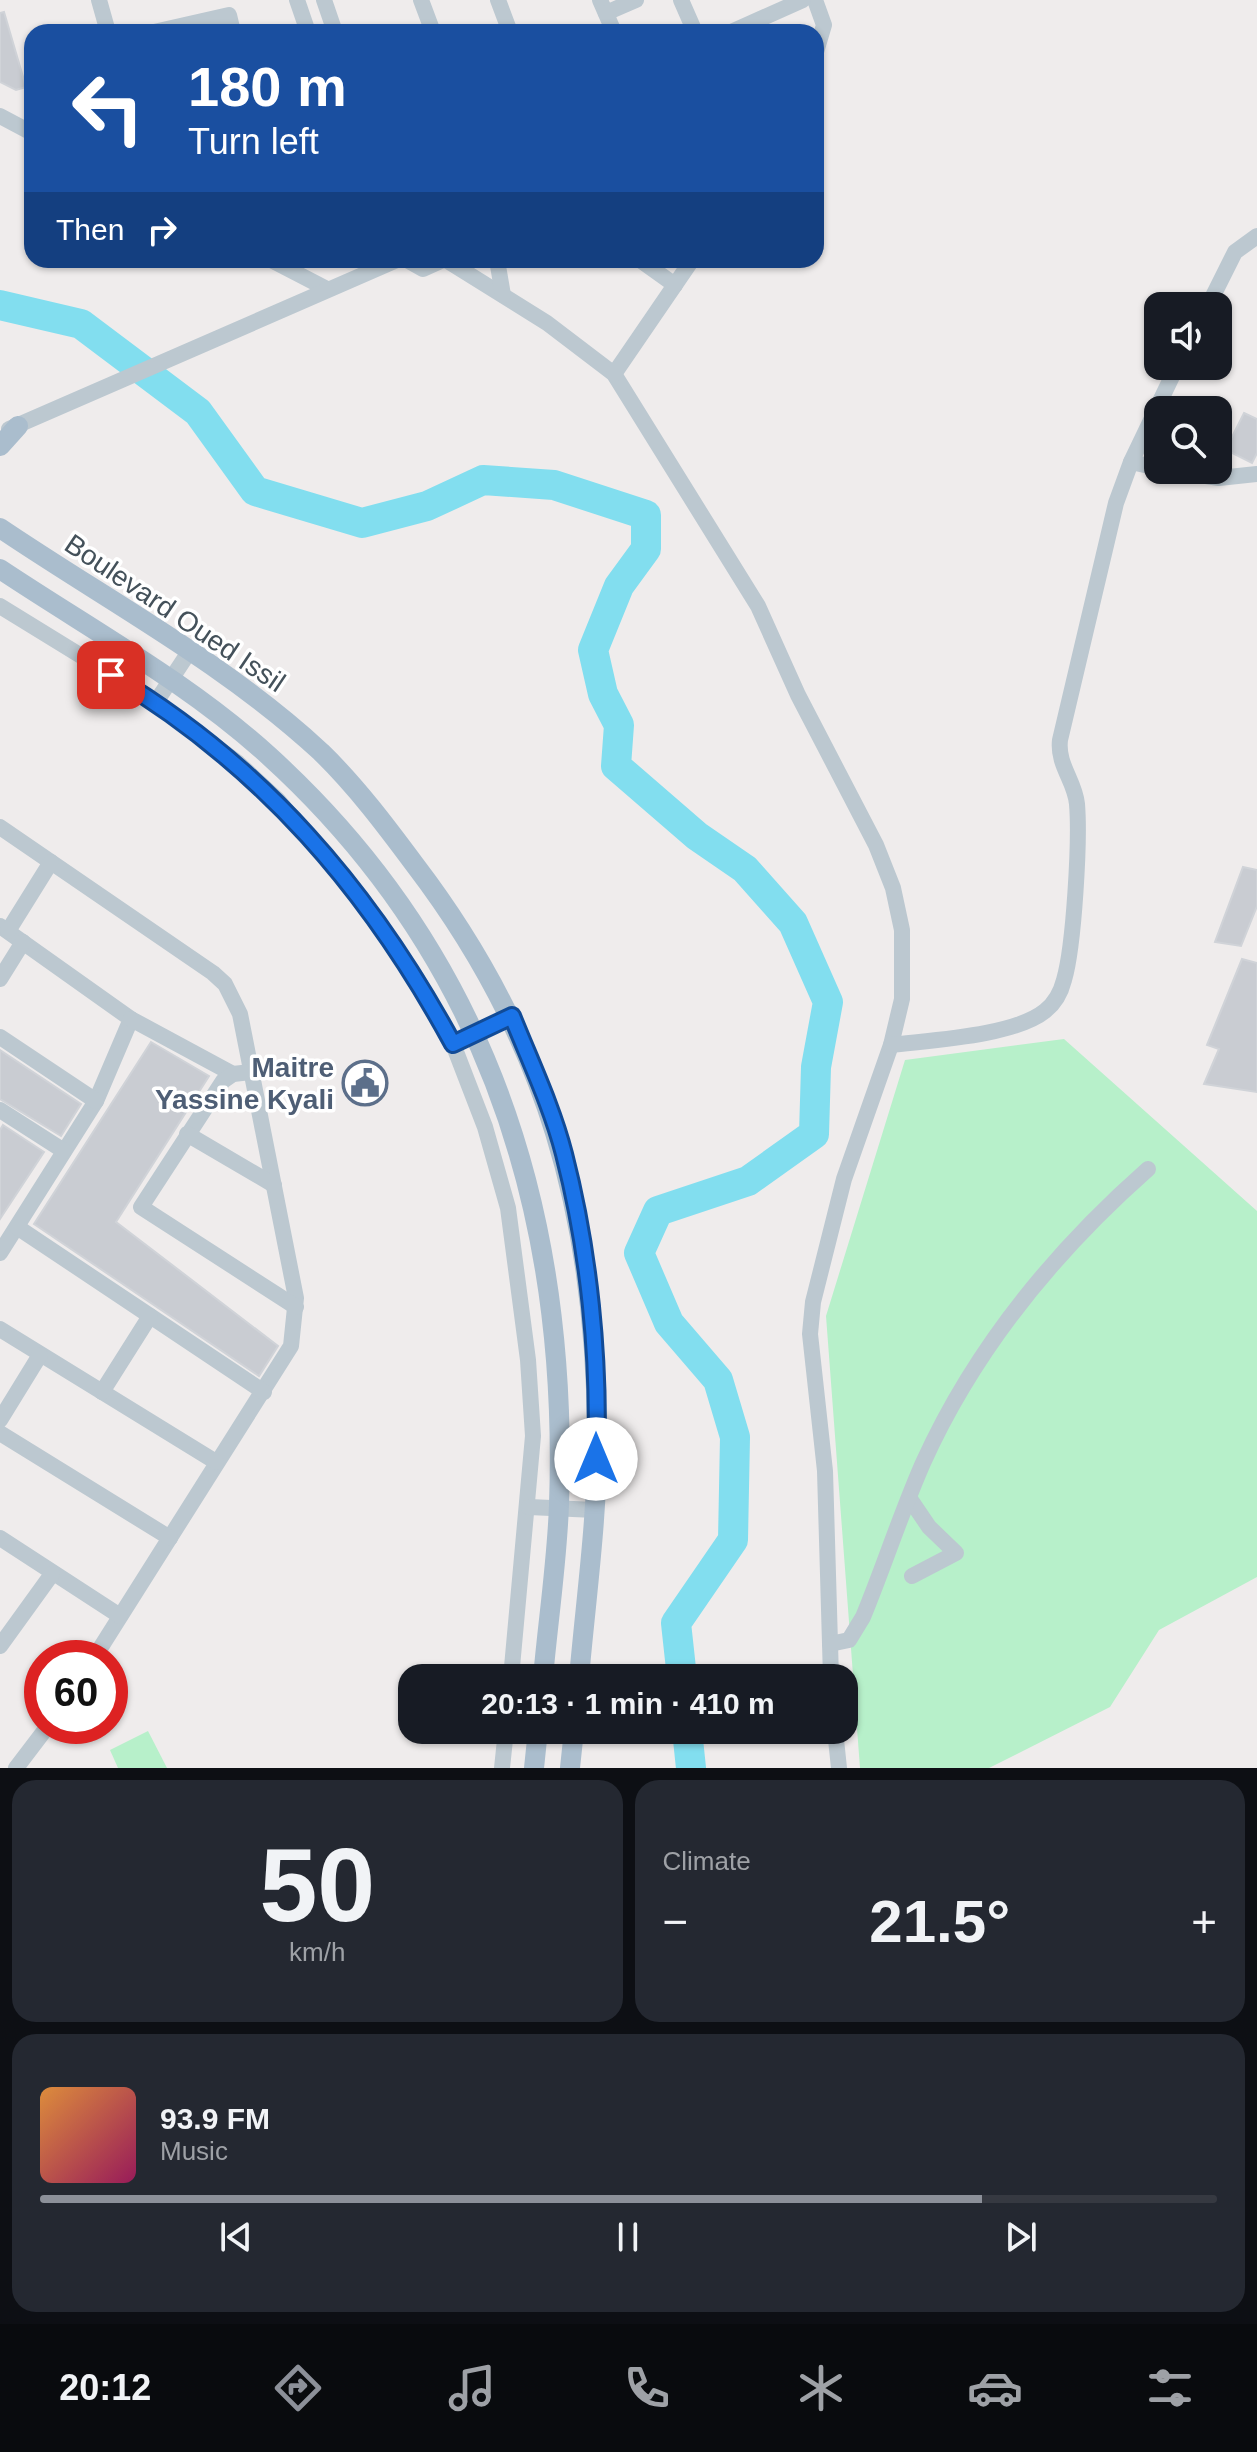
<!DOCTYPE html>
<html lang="en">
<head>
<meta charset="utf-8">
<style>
  body { margin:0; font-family:Helvetica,sans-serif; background:#242831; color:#f1f3f6; height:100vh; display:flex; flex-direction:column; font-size:30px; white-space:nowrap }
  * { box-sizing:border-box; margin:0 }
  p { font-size:26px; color:#9ea1a6 }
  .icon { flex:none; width:44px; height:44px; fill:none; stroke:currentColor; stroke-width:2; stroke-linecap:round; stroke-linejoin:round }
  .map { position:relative; height:1768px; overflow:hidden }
  .drawer { display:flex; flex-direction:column; gap:12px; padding:12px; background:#0d0f14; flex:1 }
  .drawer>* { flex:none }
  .top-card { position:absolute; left:24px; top:24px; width:800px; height:244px; border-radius:24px; box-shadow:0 2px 6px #0004; background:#1a4fa0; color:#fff; overflow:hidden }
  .fabs { position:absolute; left:1144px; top:292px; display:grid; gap:16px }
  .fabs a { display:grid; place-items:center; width:88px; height:88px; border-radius:16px; background:#171b24; box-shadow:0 2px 6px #0004; font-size:40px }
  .speed { position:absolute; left:24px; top:1640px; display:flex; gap:16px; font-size:40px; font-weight:700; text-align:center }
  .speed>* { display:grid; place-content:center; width:104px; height:104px; border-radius:50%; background:#171b24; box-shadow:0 2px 6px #0004; line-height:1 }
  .speed .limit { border:12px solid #d22; background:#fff; color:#111 }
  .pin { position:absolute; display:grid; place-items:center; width:68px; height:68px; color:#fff; margin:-34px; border-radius:16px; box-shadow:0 4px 12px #0006 }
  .me { position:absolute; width:88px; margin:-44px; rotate:0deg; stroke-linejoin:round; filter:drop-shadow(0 0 6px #0008) }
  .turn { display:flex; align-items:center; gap:28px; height:168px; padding:0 32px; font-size:36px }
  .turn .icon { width:104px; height:104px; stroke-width:2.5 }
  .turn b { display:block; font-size:56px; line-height:68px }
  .then { display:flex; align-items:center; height:76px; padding:0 32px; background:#0003; gap:16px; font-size:30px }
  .big { font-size:60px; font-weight:800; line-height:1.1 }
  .drawer .card { flex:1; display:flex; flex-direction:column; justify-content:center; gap:12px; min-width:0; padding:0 28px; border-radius:24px; background:#242831 }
  .drawer .dial { align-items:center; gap:0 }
  .dial b { font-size:104px; line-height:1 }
  .song { display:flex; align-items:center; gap:24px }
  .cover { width:96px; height:96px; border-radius:12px; background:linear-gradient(135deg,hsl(30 70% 55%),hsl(330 70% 35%)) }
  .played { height:8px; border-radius:4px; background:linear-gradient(90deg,#8c9099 80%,#363941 80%) }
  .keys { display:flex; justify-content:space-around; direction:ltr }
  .heat { display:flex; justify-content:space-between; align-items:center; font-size:44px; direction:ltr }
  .drawer .tiles { flex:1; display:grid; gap:12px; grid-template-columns:1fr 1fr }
  .card:last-child { grid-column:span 2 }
  .trip { position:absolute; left:398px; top:1664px; width:460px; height:80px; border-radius:24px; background:#171b24; box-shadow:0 2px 6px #0004; font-weight:800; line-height:80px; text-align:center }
  .tab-bar { display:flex; height:128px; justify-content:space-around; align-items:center; background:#090b0e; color:#9ea1a6 }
  .tab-bar .icon { width:56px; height:56px }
  .tab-bar .current { color:#8c9099 }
  .tab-bar b { font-size:36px; color:#f1f3f6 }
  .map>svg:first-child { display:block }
</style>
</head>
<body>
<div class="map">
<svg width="1257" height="1768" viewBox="0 0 1257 1768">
  <rect width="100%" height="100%" fill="#efecec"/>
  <g fill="#b7f0ca">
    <polygon points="1064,1039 1257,1211 1257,1577 1159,1630 1110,1707 989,1768 860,1768 826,1316 905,1060"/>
    <polygon points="148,1731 167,1768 118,1768 110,1750"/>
  </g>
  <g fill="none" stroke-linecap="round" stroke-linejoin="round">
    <g stroke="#82deef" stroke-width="30">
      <polyline points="0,305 81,324 198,412 255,491 362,523 427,506 483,480 554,485 646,515 646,549 619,586 593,650 603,694 619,725 616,766 697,836 745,869 793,923 828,1002 816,1067 814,1134 748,1181 658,1211 639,1253 669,1323 718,1380 735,1437 733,1540 676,1623 682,1678"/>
      <polyline points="687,1730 691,1768"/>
    </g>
  </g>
  <g fill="#c9ccd2" stroke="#d0d3d8" stroke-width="2">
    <polygon points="4,12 26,87 16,90 0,82 0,13"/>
    <polygon points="1244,413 1257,419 1257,453 1252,463 1218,446 1218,430 1232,437"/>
    <polygon points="1243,867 1257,870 1257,906 1241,946 1215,942"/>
    <polygon points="1242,959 1257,963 1257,1092 1204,1084 1219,1049 1207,1045"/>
    <polygon points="151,1042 209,1076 116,1222 278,1346 259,1376 34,1224"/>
    <polygon points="0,1050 81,1104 61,1136 0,1099"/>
    <polygon points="3,1125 44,1152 0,1219 0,1130"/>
  </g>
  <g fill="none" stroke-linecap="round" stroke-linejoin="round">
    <g stroke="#bcc8d0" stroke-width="16">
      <polyline points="99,0 108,32"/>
      <polyline points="297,0 308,32"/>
      <polyline points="324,0 335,32"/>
      <polyline points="421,0 433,32"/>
      <polyline points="498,0 510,32"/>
      <polyline points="600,0 614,32"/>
      <polyline points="681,0 695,32"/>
      <polyline points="815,0 824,25 816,52"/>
      <polyline points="606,13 636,0"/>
      <polyline points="154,32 229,15 233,32"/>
      <polyline points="731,32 803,0"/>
      <polyline points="0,116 32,133"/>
      <polyline points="271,260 327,289"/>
      <polyline points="407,260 423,269 443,260"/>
      <polyline points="446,260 547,323 614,374 758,606 798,695 876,845 893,888 902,930 902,999 891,1045 844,1179 813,1302 810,1334 825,1471 831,1678"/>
      <polyline points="497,260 503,295"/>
      <polyline points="640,260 675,285"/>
      <polyline points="1208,306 1235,252 1257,236"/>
      <polyline points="614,374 692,260"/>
      <polyline points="9,429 397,260"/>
      <polyline points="1131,462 1158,468"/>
      <polyline points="1167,470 1219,478 1257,474"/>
      <polyline points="0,606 156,702 238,763 278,800 364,904 418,980 453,1044 485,1127 508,1208 528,1360 533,1436 511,1678"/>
      <polyline points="156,702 189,652"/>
      <polyline points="0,827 213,973 225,984 240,1014 296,1298 291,1346 94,1658"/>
      <polyline points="0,926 131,1019 96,1101 0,1253"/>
      <polyline points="8,931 51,862"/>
      <polyline points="0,979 23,942"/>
      <polyline points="131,1019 233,1074"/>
      <polyline points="0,1037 96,1101"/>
      <polyline points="462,1039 512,1016"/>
      <path d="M 891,1045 C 931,1040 1014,1036 1045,1011 C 1054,1004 1061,992 1064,980 C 1074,946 1080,841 1077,804 C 1075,781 1057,765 1060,740 L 1116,503 L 1131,462 L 1177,366"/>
      <polyline points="251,1072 233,1074 223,1081 141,1207 296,1307"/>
      <polyline points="0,1110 64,1151"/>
      <polyline points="187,1134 274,1185"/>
      <polyline points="17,1227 264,1392"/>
      <polyline points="0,1329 216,1462"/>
      <polyline points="102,1392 150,1316"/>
      <polyline points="0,1420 40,1355"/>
      <polyline points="0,1433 170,1538"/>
      <polyline points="910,1499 929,1527 956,1553 912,1576"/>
      <polyline points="529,1507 595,1510"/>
      <polyline points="0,1538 120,1616"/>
      <path d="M 830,1644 L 849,1640 L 863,1617 C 884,1566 901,1513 923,1463 C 975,1348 1054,1252 1148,1169"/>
      <polyline points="0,1646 52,1574"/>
      <polyline points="835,1730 839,1768"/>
      <polyline points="16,1768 48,1726"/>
      <polyline points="502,1768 506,1730"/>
    </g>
    <g stroke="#aabdcd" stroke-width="20">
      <polyline points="0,446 18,426"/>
      <path d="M 0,528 C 108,601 225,663 321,752 C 356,786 386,826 415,865 C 547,1038 596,1217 597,1434 C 598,1515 586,1597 579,1678"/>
      <path d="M 0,569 C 90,629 189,683 269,756 C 488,955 569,1214 559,1505 C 557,1562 548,1621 543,1678"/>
      <polyline points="534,1768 538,1730"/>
      <polyline points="570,1768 574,1730"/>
    </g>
  </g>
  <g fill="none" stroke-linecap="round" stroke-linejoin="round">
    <g stroke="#114b97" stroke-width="20">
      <path id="route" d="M 111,675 C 262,765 369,889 453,1044 L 512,1016 C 530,1061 552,1107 564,1154 C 589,1251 600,1359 596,1459"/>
    </g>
    <use href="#route" stroke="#1a73e8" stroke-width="14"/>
  </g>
  <defs>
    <g id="civic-ring" transform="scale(2.3)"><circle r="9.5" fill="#fff" stroke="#5c6f8a" stroke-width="1.5"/><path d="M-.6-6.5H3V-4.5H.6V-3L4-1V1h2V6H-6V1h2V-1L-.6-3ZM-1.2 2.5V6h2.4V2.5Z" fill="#5c6f8a"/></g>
  </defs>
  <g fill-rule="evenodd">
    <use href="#civic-ring" x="365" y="1083"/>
  </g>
  <g text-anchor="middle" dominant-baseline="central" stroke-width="7" stroke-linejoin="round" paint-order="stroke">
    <g font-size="28" fill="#44515a" stroke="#fff">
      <text transform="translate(175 613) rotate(34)">Boulevard Oued Issil</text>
    </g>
    <g font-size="28" font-weight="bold" fill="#4e5e75" stroke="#fff" text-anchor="end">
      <text x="334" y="1067">Maitre<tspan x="334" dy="32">Yassine Kyali</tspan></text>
    </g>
  </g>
</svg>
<div class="fabs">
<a><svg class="icon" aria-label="sound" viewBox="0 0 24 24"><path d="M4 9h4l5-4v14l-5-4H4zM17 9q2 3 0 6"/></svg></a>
<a><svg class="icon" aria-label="search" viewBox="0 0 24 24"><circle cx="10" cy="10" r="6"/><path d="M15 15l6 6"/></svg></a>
</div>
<div class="speed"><div class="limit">60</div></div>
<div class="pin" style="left:111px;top:675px;background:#d93025"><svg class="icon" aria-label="arrive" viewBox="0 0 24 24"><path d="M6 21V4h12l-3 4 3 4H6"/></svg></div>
<svg class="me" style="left:596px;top:1459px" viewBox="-20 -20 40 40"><circle r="19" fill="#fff"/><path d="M0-13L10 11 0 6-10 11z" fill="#1a73e8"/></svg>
<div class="trip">20:13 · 1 min · 410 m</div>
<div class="top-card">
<div class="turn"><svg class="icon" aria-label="left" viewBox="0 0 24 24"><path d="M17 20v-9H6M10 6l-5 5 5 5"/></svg><div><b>180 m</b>Turn left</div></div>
<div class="then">Then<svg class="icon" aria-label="right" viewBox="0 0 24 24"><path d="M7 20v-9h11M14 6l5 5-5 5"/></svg></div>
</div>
</div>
<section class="drawer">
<div class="tiles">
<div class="card dial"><b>50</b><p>km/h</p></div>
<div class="card"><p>Climate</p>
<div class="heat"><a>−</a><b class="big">21.5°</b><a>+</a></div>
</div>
<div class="card">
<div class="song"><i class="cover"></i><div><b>93.9 FM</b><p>Music</p></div></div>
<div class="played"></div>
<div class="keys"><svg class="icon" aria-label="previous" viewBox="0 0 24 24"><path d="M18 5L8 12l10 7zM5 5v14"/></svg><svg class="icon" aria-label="pause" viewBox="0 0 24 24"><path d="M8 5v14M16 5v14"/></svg><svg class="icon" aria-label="next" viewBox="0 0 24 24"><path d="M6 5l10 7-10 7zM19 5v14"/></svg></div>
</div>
</div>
</section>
<nav class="tab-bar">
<b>20:12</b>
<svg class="icon current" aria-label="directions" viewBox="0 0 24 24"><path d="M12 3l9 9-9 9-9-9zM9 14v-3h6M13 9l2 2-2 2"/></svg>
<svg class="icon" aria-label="music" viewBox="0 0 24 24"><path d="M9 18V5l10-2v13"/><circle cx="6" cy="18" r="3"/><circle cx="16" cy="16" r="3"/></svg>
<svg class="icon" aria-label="phone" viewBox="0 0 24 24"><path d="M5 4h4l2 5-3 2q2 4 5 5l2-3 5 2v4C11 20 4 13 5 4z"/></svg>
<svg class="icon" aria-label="climate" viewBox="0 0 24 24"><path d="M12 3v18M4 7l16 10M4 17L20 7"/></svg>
<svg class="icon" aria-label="car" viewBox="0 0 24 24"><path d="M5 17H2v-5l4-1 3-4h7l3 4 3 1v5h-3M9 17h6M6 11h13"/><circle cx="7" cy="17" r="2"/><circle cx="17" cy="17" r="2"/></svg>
<svg class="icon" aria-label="filters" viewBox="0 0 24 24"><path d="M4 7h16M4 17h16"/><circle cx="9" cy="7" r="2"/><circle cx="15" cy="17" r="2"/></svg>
</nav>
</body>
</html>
